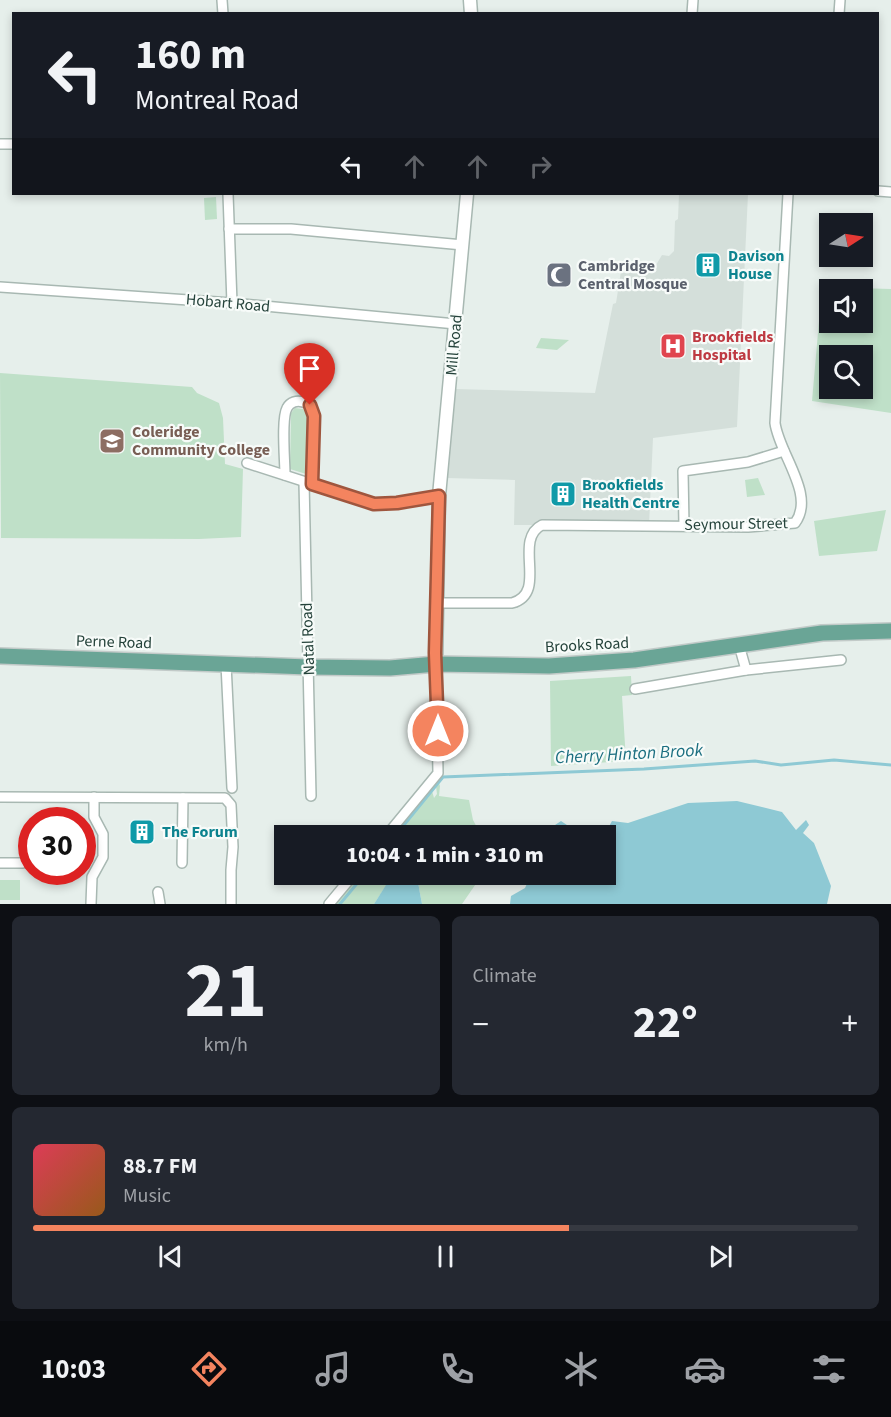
<!DOCTYPE html>
<html lang="en">
<head>
<meta charset="utf-8">
<style>
  body { margin:0; font-family:"Source Sans 3",sans-serif; background:#242831; color:#f1f3f6; height:100vh; display:flex; flex-direction:column; font-size:22px; white-space:nowrap }
  * { box-sizing:border-box; margin:0 }
  p { font-size:20px; color:#9ea1a6 }
  .icon { flex:none; width:33px; height:33px; fill:none; stroke:currentColor; stroke-width:2; stroke-linecap:round; stroke-linejoin:round }
  .map { position:relative; height:904px; overflow:hidden }
  .panel { display:flex; flex-direction:column; gap:12px; padding:12px; background:#0d0f14; flex:1 }
  .panel>* { flex:none }
  .hud { position:absolute; left:12px; top:12px; width:867px; height:183px; border-radius:0px; box-shadow:0 3px 9px #0003; background:#171b24; color:#f1f3f6; overflow:hidden }
  .needle { width:39px; rotate:78deg }
  .fabs { position:absolute; left:819px; top:213px; display:grid; gap:12px }
  .fabs a { display:grid; place-items:center; width:54px; height:54px; border-radius:0px; background:#171b24; box-shadow:0 3px 9px #0003; font-size:30px }
  .speed { position:absolute; left:18px; top:807px; display:flex; gap:12px; font-size:30px; font-weight:700; text-align:center }
  .speed>* { display:grid; place-content:center; width:78px; height:78px; border-radius:50%; background:#171b24; box-shadow:0 3px 9px #0003; line-height:1 }
  .speed .limit { border:9px solid #d22; background:#fff; color:#111 }
  .pin { position:absolute; display:grid; place-items:center; width:51px; height:51px; color:#fff; margin:-62px -26px; border-radius:50% 50% 50% 0; rotate:-45deg; box-shadow:0 0 6px #0007 }
  .pin .icon { rotate:45deg }
  .me { position:absolute; width:66px; margin:-33px; rotate:0deg; stroke-linejoin:round; filter:drop-shadow(0 0 4px #0008) }
  .turn { display:flex; align-items:center; gap:21px; height:126px; padding:0 24px; font-size:27px }
  .turn .icon { width:78px; height:78px; stroke-width:2.5 }
  .turn b { display:block; font-size:42px; line-height:51px }
  .lanes { display:flex; align-items:center; height:57px; padding:0 24px; background:#0003; justify-content:center; gap:30px; direction:ltr }
  .lanes .off { opacity:.35 }
  .big { font-size:45px; font-weight:800; line-height:1.1 }
  .panel .card { flex:1; display:flex; flex-direction:column; justify-content:center; gap:9px; min-width:0; padding:0 21px; border-radius:9px; background:#242831 }
  .panel .dial { align-items:center; gap:0 }
  .dial b { font-size:78px; line-height:1 }
  .song { display:flex; align-items:center; gap:18px }
  .cover { width:72px; height:72px; border-radius:9px; background:linear-gradient(135deg,hsl(350 70% 55%),hsl(30 70% 35%)) }
  .played { height:6px; border-radius:3px; background:linear-gradient(90deg,#f4845f 65%,#363941 65%) }
  .keys { display:flex; justify-content:space-around; direction:ltr }
  .heat { display:flex; justify-content:space-between; align-items:center; font-size:33px; direction:ltr }
  .panel .tiles { flex:1; display:grid; gap:12px; grid-template-columns:1fr 1fr }
  .card:last-child { grid-column:span 2 }
  .trip { position:absolute; left:274px; top:825px; width:342px; height:60px; border-radius:0px; background:#171b24; box-shadow:0 3px 9px #0003; font-weight:800; line-height:60px; text-align:center }
  .menu { display:flex; height:96px; justify-content:space-around; align-items:center; background:#090b0e; color:#9ea1a6 }
  .menu .icon { width:42px; height:42px }
  .menu .active { color:#f4845f }
  .menu b { font-size:27px; color:#f1f3f6 }
  .map>svg:first-child { display:block }
</style>
</head>
<body>
<div class="map">
<svg width="891" height="904" viewBox="0 0 891 904">
  <rect width="100%" height="100%" fill="#e6efeb"/>
  <polygon fill="#d4dfda" points="679,194 748,194 737,427 653,438 649,525 514,525 515,480 447,478 455,389 595,393 613,304 616,303 622,265 656,265 662,255 669,256 674,251 675,221 678,219"/>
  <g fill="#bfe0c8" fill-rule="evenodd">
    <polygon points="216,197 217,219 205,220 204,198"/>
    <path d="M 822,287 L 891,289 L 891,413 L 812,401 ZM 830,290 L 862,290 L 862,322 L 830,322 ZM 830,356 L 862,356 L 862,388 L 830,388 Z"/>
    <polygon points="541,338 569,340 557,350 536,348"/>
    <polygon points="0,373 192,387 197,393 219,403 223,418 225,464 243,469 241,537 199,539 1,538"/>
    <polygon points="295,408 303,409 308,414 306,474 290,469 291,413"/>
    <polygon points="758,478 765,495 747,497 745,480"/>
    <polygon points="886,510 877,551 819,556 814,521"/>
    <polygon points="631,676 632,695 622,696 626,761 551,766 550,681"/>
    <polygon points="439,783 440,786 439,796 469,800 473,820 481,835 391,836 412,809 432,791 434,798 437,794 436,786"/>
    <polygon points="359,875 393,875 374,904 334,904"/>
    <polygon points="400,875 482,875 462,904 422,904 417,877"/>
    <rect x="0" y="880" width="20" height="20"/>
  </g>
  <g fill="#8ec9d4">
    <polygon points="737,801 782,812 796,830 806,820 809,825 803,833 814,843 831,886 827,904 510,904 511,896 525,888 531,875 606,874 606,836 540,835 561,821 576,831 589,829 606,832 612,821 628,823 688,803"/>
    <polygon points="393,874 417,877 422,904 374,904"/>
  </g>
  <g fill="none" stroke-linecap="round" stroke-linejoin="round">
    <g stroke="#8ec9d4" stroke-width="3">
      <polyline points="395,836 443,777 644,769 755,761 781,765 834,760 891,765"/>
      <polyline points="340,904 365,874"/>
    </g>
    <g stroke="#a8b8b2" stroke-width="12">
      <g id="minor">
        <polyline points="222,0 223,14"/>
        <polyline points="692,14 693,0"/>
        <polyline points="839,14 840,0"/>
        <polyline points="0,144 14,144"/>
        <polyline points="878,191 891,192"/>
        <polyline points="228,194 232,303"/>
        <polyline points="229,229 291,229 463,245"/>
        <polyline points="0,287 232,303 456,324"/>
        <polyline points="247,463 374,504 397,503 439,496"/>
        <path d="M 285,475 C 285,461 281,419 287,408 C 290,402 297,400 303,402 C 309,403 311,406 313,411 L 312,484"/>
        <polyline points="304,482 311,796"/>
        <polyline points="684,526 683,471 748,462 784,451"/>
        <path d="M 437,603 L 512,603 C 549,593 512,540 542,525 L 748,527 L 795,523 C 816,495 779,454 775,423 L 788,194"/>
        <polyline points="739,645 746,670"/>
        <polyline points="226,664 232,788"/>
        <polyline points="635,689 746,670 841,660"/>
        <polyline points="0,797 225,798 231,805 233,847 231,870 231,904"/>
        <polyline points="386,836 438,773 436,664"/>
        <polyline points="0,863 23,863"/>
        <polyline points="182,863 183,798"/>
        <polyline points="158,892 160,904"/>
        <polyline points="91,904 92,877 103,857 103,834 94,817 94,797"/>
        <polyline points="329,904 354,874"/>
      </g>
    </g>
    <g stroke="#a8b8b2" stroke-width="15">
      <g id="tertiary">
        <polyline points="470,0 471,14"/>
        <polyline points="436,664 439,496 467,194"/>
      </g>
    </g>
    <g stroke="#c2cac8" stroke-width="18">
      <polyline id="primary" points="0,656 308,667 390,668 436,664 549,666 634,660 822,633 891,631"/>
    </g>
    <use href="#minor" stroke="#fff" stroke-width="9"/>
    <use href="#tertiary" stroke="#fff" stroke-width="12"/>
    <use href="#primary" stroke="#6aa596" stroke-width="15"/>
  </g>
  <g fill="none" stroke-linecap="round" stroke-linejoin="round">
    <g stroke="#9f563e" stroke-width="15">
      <polyline id="route" points="310,405 314,416 312,484 374,504 397,503 439,496 435,653 438,731"/>
    </g>
    <use href="#route" stroke="#f4845f" stroke-width="10"/>
  </g>
  <defs>
    <g id="building-square" transform="scale(1.35)"><rect x="-9" y="-9" width="18" height="18" rx="4" fill="#0f9aa8" stroke="#f7fbf9"/><path d="M-4-6H4V6H1V3H-1V6H-4ZM-2.5-4.3h1.7v1.8h-1.7ZM.8-4.3h1.7v1.8H.8ZM-2.5-1h1.7V.8h-1.7ZM.8-1h1.7V.8H.8Z" fill="#fff"/></g>
    <g id="mosque-square" transform="scale(1.35)"><rect x="-9" y="-9" width="18" height="18" rx="4" fill="#6b7280" stroke="#f7fbf9"/><path d="M3.5-4.9A6 6 0 1 0 3.5 4.9A5 5 0 1 1 3.5-4.9Z" fill="#fff"/></g>
    <g id="hospital-square" transform="scale(1.35)"><rect x="-9" y="-9" width="18" height="18" rx="4" fill="#e0444e" stroke="#f7fbf9"/><path d="M-5-5h3v3.5h4V-5h3V5h-3V1.5h-4V5h-3Z" fill="#fff"/></g>
    <g id="school-square" transform="scale(1.35)"><rect x="-9" y="-9" width="18" height="18" rx="4" fill="#8d6e63" stroke="#f7fbf9"/><path d="M0-5L7-2L0 1L-7-2ZM-4 1L0 2.5L4 1V4Q0 6-4 4Z" fill="#fff"/></g>
  </defs>
  <g fill-rule="evenodd">
    <use href="#building-square" x="708" y="265"/>
    <use href="#mosque-square" x="559" y="275"/>
    <use href="#hospital-square" x="673" y="346"/>
    <use href="#school-square" x="112" y="441"/>
    <use href="#building-square" x="563" y="494"/>
    <use href="#building-square" x="142" y="832"/>
  </g>
  <g text-anchor="middle" dominant-baseline="central" stroke-width="4.5" stroke-linejoin="round" paint-order="stroke">
    <g font-size="16" font-weight="bold" fill="#0d838f" stroke="#f7fbf9" text-anchor="start">
      <text x="728" y="256">Davison<tspan x="728" dy="18">House</tspan></text>
      <text x="582" y="485">Brookfields<tspan x="582" dy="18">Health Centre</tspan></text>
      <text x="162" y="832">The Forum</text>
    </g>
    <g font-size="16" font-weight="bold" fill="#5b616d" stroke="#f7fbf9" text-anchor="start">
      <text x="578" y="266">Cambridge<tspan x="578" dy="18">Central Mosque</tspan></text>
    </g>
    <g font-size="16" fill="#24423a" stroke="#f7fbf9">
      <text transform="translate(228 303) rotate(5)">Hobart Road</text>
      <text transform="translate(454 345) rotate(-85)">Mill Road</text>
      <text transform="translate(736 524) rotate(-1)">Seymour Street</text>
      <text transform="translate(308 639) rotate(-92)">Natal Road</text>
      <text transform="translate(114 642) rotate(2)">Perne Road</text>
      <text transform="translate(587 645) rotate(-3)">Brooks Road</text>
    </g>
    <g font-size="16" font-weight="bold" fill="#be3a42" stroke="#f7fbf9" text-anchor="start">
      <text x="692" y="337">Brookfields<tspan x="692" dy="18">Hospital</tspan></text>
    </g>
    <g font-size="16" font-weight="bold" fill="#785e54" stroke="#f7fbf9" text-anchor="start">
      <text x="132" y="432">Coleridge<tspan x="132" dy="18">Community College</tspan></text>
    </g>
    <g font-size="18" font-style="italic" fill="#1c6f80" stroke="#f7fbf9">
      <text transform="translate(629 754) rotate(-3)">Cherry Hinton Brook</text>
    </g>
  </g>
</svg>
<div class="fabs">
<a><svg class="needle" viewBox="-14 -14 28 28"><path d="M0-13l5 13h-10z" fill="#e53935"/><path d="M0 13l5-13h-10z" fill="#9ea1a6"/></svg></a>
<a><svg class="icon" aria-label="sound" viewBox="0 0 24 24"><path d="M4 9h4l5-4v14l-5-4H4zM17 9q2 3 0 6"/></svg></a>
<a><svg class="icon" aria-label="search" viewBox="0 0 24 24"><circle cx="10" cy="10" r="6"/><path d="M15 15l6 6"/></svg></a>
</div>
<div class="speed"><div class="limit">30</div></div>
<div class="pin" style="left:310px;top:405px;background:#d93025"><svg class="icon" aria-label="arrive" viewBox="0 0 24 24"><path d="M6 21V4h12l-3 4 3 4H6"/></svg></div>
<svg class="me" style="left:438px;top:731px" viewBox="-20 -20 40 40"><circle r="17" fill="#f4845f" stroke="#fff" stroke-width="3"/><path d="M0-11L8 9 0 5-8 9z" fill="#fff"/></svg>
<div class="trip">10:04 · 1 min · 310 m</div>
<div class="hud">
<div class="turn"><svg class="icon" aria-label="left" viewBox="0 0 24 24"><path d="M17 20v-9H6M10 6l-5 5 5 5"/></svg><div><b>160 m</b>Montreal Road</div></div>
<div class="lanes"><svg class="icon" aria-label="left" viewBox="0 0 24 24"><path d="M17 20v-9H6M10 6l-5 5 5 5"/></svg><svg class="icon off" aria-label="ahead" viewBox="0 0 24 24"><path d="M12 20V5M6 11l6-6 6 6"/></svg><svg class="icon off" aria-label="ahead" viewBox="0 0 24 24"><path d="M12 20V5M6 11l6-6 6 6"/></svg><svg class="icon off" aria-label="right" viewBox="0 0 24 24"><path d="M7 20v-9h11M14 6l5 5-5 5"/></svg></div>
</div>
</div>
<section class="panel">
<div class="tiles">
<div class="card dial"><b>21</b><p>km/h</p></div>
<div class="card"><p>Climate</p>
<div class="heat"><a>−</a><b class="big">22°</b><a>+</a></div>
</div>
<div class="card">
<div class="song"><i class="cover"></i><div><b>88.7 FM</b><p>Music</p></div></div>
<div class="played"></div>
<div class="keys"><svg class="icon" aria-label="previous" viewBox="0 0 24 24"><path d="M18 5L8 12l10 7zM5 5v14"/></svg><svg class="icon" aria-label="pause" viewBox="0 0 24 24"><path d="M8 5v14M16 5v14"/></svg><svg class="icon" aria-label="next" viewBox="0 0 24 24"><path d="M6 5l10 7-10 7zM19 5v14"/></svg></div>
</div>
</div>
</section>
<nav class="menu">
<b>10:03</b>
<svg class="icon active" aria-label="directions" viewBox="0 0 24 24"><path d="M12 3l9 9-9 9-9-9zM9 14v-3h6M13 9l2 2-2 2"/></svg>
<svg class="icon" aria-label="music" viewBox="0 0 24 24"><path d="M9 18V5l10-2v13"/><circle cx="6" cy="18" r="3"/><circle cx="16" cy="16" r="3"/></svg>
<svg class="icon" aria-label="phone" viewBox="0 0 24 24"><path d="M5 4h4l2 5-3 2q2 4 5 5l2-3 5 2v4C11 20 4 13 5 4z"/></svg>
<svg class="icon" aria-label="climate" viewBox="0 0 24 24"><path d="M12 3v18M4 7l16 10M4 17L20 7"/></svg>
<svg class="icon" aria-label="car" viewBox="0 0 24 24"><path d="M5 17H2v-5l4-1 3-4h7l3 4 3 1v5h-3M9 17h6M6 11h13"/><circle cx="7" cy="17" r="2"/><circle cx="17" cy="17" r="2"/></svg>
<svg class="icon" aria-label="filters" viewBox="0 0 24 24"><path d="M4 7h16M4 17h16"/><circle cx="9" cy="7" r="2"/><circle cx="15" cy="17" r="2"/></svg>
</nav>
</body>
</html>
